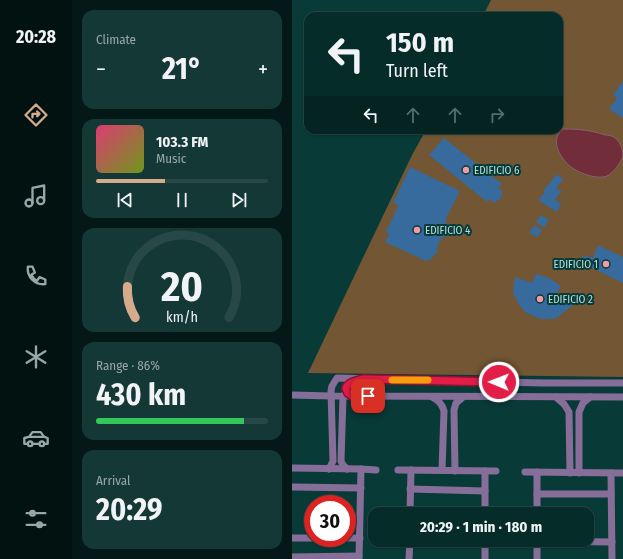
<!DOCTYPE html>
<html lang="en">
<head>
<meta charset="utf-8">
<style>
  body { margin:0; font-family:"Fira Sans Condensed",sans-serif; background:#143836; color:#f1f3f6; height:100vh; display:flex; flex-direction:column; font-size:15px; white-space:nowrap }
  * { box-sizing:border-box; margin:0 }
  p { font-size:13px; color:#98a7a8 }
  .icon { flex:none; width:22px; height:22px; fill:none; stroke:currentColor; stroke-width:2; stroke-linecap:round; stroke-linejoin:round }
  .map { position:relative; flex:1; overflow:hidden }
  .sheet { display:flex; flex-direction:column; gap:10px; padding:10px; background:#031817; width:220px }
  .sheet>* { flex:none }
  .guide { position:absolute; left:12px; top:12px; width:259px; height:122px; border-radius:12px; box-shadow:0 1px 3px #0004,0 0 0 1px #274847; background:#062c2a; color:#f1f3f6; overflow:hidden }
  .speed { position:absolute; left:12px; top:495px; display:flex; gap:8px; font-size:20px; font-weight:700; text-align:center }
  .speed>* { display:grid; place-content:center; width:52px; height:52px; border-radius:50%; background:#062c2a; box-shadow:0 1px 3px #0004,0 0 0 1px #274847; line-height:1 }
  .speed .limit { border:6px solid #d22; background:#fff; color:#111 }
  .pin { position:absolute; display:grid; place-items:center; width:34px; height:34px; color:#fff; margin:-17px; border-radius:8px; box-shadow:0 2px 6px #0006 }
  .me { position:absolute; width:44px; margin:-22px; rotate:271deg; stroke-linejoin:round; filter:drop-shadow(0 0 3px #0008) }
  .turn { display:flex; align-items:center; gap:14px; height:84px; padding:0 16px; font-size:18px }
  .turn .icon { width:52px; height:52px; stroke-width:2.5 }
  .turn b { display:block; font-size:28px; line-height:34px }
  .lanes { display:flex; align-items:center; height:38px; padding:0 16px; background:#0003; justify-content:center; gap:20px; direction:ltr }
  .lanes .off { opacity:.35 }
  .big { font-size:30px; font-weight:700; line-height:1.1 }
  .sheet .tile { flex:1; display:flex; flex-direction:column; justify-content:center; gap:6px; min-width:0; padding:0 14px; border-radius:12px; background:#143836 }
  .sheet .dial { align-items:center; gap:0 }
  .dial svg { height:104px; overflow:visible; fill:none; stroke:#274847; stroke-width:7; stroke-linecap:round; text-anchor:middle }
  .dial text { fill:#f1f3f6; stroke:none }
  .song { display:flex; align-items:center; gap:12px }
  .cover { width:48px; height:48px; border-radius:6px; background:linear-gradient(135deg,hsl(340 70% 55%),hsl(80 70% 35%)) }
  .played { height:4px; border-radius:2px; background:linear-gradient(90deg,#d6ab8b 40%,#274847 40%) }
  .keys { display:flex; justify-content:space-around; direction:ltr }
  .heat { display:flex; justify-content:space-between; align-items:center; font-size:22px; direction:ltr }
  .charge { height:6px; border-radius:3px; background:linear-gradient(90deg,#34c759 86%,#274847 0) }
  .trip { position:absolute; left:76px; top:507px; width:226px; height:40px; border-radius:12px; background:#062c2a; box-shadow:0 1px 3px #0004,0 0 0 1px #274847; font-weight:700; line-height:40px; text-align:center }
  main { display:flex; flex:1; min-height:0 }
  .dock { display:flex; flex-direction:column; width:72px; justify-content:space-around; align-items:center; background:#021211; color:#98a7a8 }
  .dock .icon { width:28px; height:28px }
  .dock .active { color:#d6ab8b }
  .dock b { font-size:18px; color:#f1f3f6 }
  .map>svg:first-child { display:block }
</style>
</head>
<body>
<main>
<nav class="dock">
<b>20:28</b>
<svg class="icon active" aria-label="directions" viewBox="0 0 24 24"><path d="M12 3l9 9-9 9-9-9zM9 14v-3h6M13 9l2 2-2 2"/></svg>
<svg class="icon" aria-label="music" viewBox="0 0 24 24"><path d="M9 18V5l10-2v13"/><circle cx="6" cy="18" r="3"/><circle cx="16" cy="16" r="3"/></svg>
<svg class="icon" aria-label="phone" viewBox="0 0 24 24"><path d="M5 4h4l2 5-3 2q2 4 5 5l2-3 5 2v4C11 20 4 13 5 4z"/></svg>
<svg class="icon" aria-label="climate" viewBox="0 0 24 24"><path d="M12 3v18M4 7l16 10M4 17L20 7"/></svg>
<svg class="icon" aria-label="car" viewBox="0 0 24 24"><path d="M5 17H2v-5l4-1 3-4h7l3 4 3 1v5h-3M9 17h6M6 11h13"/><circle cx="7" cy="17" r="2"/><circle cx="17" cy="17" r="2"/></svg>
<svg class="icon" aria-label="filters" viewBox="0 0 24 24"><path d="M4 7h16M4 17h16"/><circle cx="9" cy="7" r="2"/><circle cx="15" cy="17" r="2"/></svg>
</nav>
<section class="sheet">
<div class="tile"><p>Climate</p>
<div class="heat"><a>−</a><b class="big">21°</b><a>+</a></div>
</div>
<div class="tile">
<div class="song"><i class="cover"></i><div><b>103.3 FM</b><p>Music</p></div></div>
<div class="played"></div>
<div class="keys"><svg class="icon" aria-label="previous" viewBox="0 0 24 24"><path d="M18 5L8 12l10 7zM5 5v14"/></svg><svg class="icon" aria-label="pause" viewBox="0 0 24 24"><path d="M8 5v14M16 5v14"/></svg><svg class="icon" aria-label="next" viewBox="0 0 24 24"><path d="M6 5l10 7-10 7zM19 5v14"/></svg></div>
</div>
<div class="tile dial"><svg viewBox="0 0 100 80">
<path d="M14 69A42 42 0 1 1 86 69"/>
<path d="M14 69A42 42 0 0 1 8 45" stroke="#d6ab8b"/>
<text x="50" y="56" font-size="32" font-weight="700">20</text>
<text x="50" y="72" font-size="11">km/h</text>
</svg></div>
<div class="tile"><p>Range · 86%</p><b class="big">430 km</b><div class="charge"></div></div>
<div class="tile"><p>Arrival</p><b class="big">20:29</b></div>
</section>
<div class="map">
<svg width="331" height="559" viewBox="0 0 331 559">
  <rect width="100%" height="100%" fill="#083a38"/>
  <polygon fill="#735633" points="199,0 331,0 331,377 16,373 120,155 134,130 267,130 267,16 191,16"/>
  <path fill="#722d3b" stroke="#86626b" d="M 271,129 C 287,129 298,130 313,135 C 316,135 320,136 322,137 C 328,141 331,149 331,156 C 329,163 319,177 311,177 C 302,178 290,174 282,169 C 270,162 256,140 271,129 Z"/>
  <g fill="#376a9d">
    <polygon points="331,81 331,118 317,109 325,98 321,95"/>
    <polygon points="152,138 210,184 206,188 210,190 210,195 208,199 202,203 197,199 195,202 137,155"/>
    <polygon points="118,167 168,191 154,218 155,227 153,238 150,237 144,249 147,250 139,259 134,261 93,242 97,234 94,232 106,206 110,207 101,203"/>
    <polygon points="265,174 271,179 264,189 270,191 263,199 269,204 265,212 246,200 253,192 251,191"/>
    <polygon points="249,215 257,220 252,228 244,222"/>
    <polygon points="242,225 250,230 246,237 237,233"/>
    <polygon points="306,245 331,257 331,283 296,266 298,263 290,259 292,255 301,258"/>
    <polygon points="244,274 257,278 269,286 264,295 281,305 263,319 248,319 233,312 226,303 221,293 223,277 240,283"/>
  </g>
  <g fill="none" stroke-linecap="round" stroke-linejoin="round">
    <g stroke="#866e99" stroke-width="7">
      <polyline points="0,395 39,396 331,397"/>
      <polyline points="51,396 49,461 51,465 55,469"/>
      <path d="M 60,396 L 56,393 L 54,388 C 57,383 62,382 67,380"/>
      <path d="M 140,397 C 147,400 150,404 152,411 L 150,470"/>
      <polyline points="264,397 272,404 277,412 278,473"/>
      <polyline points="0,468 69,469 67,559"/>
      <polyline points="37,469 41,461 39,391 40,386 45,378 252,383 331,383"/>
      <polyline points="69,469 84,470"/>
      <polyline points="106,470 204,471"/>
      <polyline points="163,471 162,410 164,403 171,397"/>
      <polyline points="233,472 331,473"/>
      <polyline points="287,473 287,412 291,403 298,397"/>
      <polyline points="319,473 320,559"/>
      <polyline points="0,487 69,488"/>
      <polyline points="118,489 193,491"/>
      <polyline points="245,494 319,494"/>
      <polyline points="118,514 119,470"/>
      <polyline points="193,514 193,471"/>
      <polyline points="245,514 245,472"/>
      <polyline points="0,538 21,538"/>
      <polyline points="55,538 68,538"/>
      <polyline points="118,540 193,541"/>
      <polyline points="245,541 320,542"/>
      <polyline points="0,557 67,556"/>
      <polyline points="117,559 118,540"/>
      <polyline points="193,559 193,540"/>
      <polyline points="245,559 245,540"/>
    </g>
  </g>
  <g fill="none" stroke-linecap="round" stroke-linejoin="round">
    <g stroke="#92132f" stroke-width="10">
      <path id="route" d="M 76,396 L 60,396 L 56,393 L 54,388 C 57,382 65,381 71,379 L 207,382"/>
    </g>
    <use href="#route" stroke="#e11d48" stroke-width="7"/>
    <polyline stroke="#f59e0b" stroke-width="7" points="100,380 136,380"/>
  </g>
  <g fill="#f39aa7" stroke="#083a38" stroke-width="1.5">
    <circle cx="174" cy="170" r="4"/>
    <circle cx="125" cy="230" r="4"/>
    <circle cx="314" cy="264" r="4"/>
    <circle cx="248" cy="299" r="4"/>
  </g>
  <g text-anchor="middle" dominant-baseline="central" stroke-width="4" stroke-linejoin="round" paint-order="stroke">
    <g font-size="11" fill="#b5ddda" stroke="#083a38" text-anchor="start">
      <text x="182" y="170">EDIFICIO 6</text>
      <text x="133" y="230">EDIFICIO 4</text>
      <text x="306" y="264" text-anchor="end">EDIFICIO 1</text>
      <text x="256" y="299">EDIFICIO 2</text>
    </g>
  </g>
</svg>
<div class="speed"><div class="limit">30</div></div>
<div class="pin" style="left:76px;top:396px;background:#d93025"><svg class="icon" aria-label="arrive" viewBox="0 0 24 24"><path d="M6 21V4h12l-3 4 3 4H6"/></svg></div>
<svg class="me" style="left:207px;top:382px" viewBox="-20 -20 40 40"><circle r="17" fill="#e11d48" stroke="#fff" stroke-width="3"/><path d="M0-11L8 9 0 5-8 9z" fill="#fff"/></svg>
<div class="trip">20:29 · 1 min · 180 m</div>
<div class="guide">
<div class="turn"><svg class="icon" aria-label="left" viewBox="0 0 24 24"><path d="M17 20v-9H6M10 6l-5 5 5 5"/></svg><div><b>150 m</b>Turn left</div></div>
<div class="lanes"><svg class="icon" aria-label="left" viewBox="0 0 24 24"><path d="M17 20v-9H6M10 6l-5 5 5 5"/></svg><svg class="icon off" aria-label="ahead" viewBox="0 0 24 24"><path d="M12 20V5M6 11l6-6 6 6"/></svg><svg class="icon off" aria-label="ahead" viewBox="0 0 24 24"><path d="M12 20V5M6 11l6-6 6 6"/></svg><svg class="icon off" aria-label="right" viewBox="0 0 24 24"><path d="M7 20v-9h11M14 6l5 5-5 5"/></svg></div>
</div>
</div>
</main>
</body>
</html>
